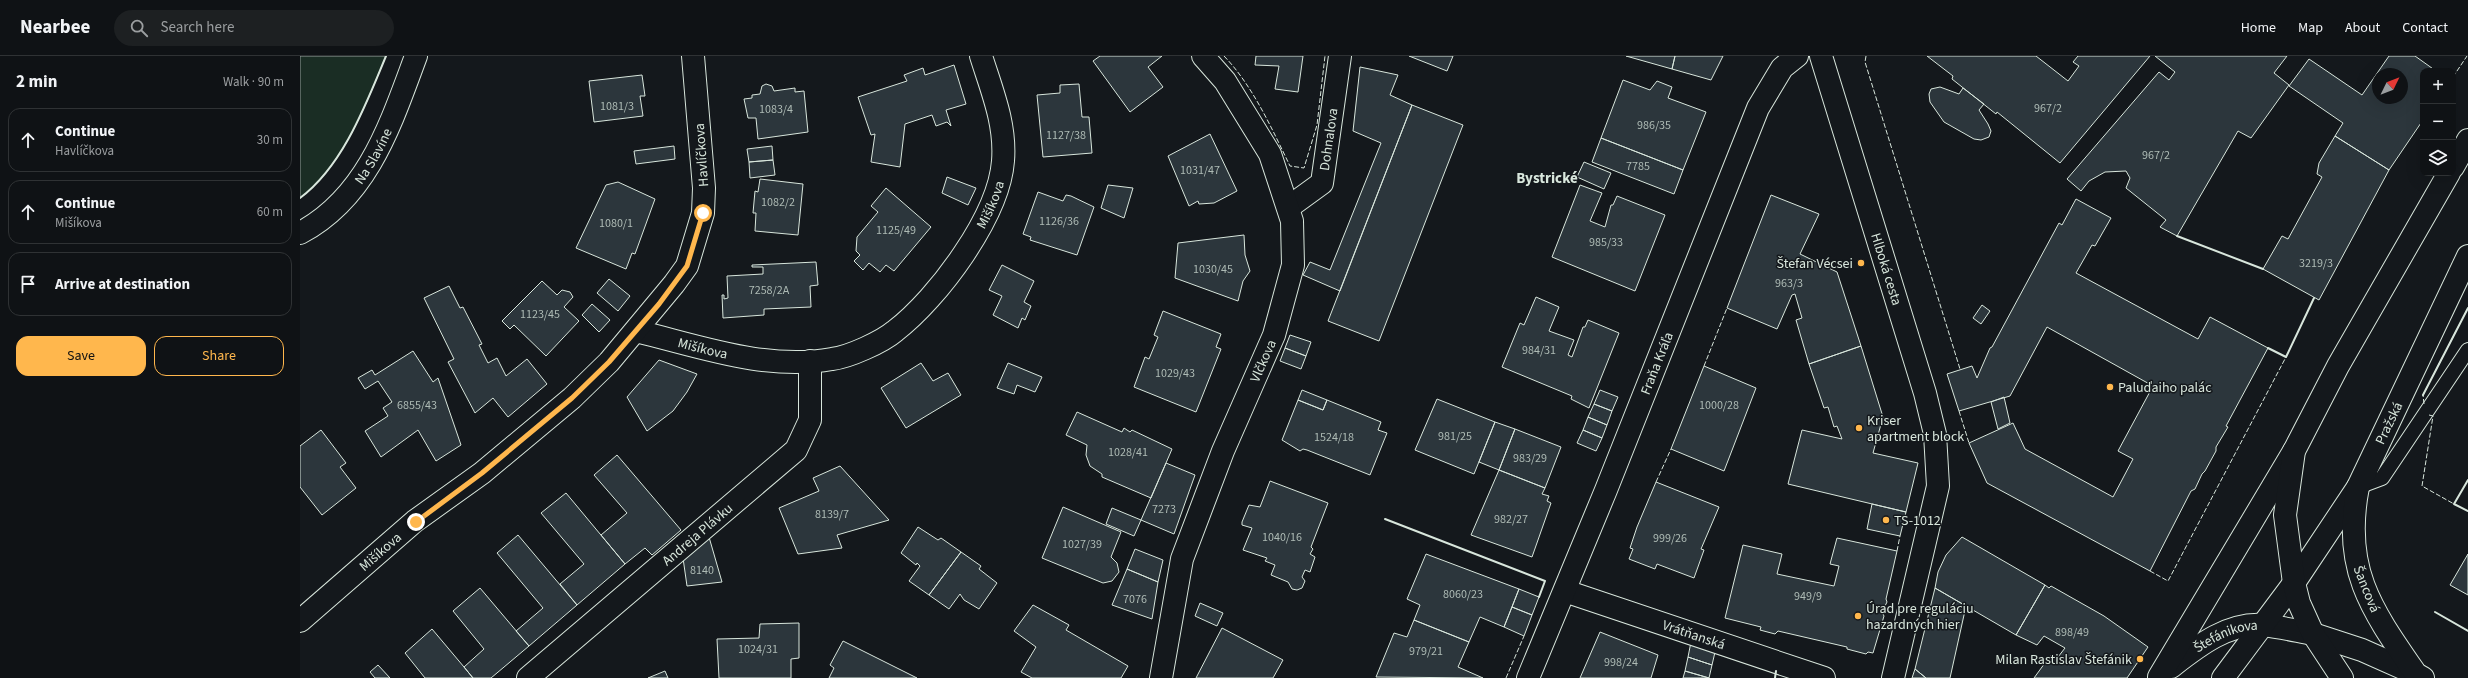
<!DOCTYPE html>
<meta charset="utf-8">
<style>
:root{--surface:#0f1215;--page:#1d2022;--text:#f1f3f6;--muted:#9b9ea0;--line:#2f3234;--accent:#ffb74d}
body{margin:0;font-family:"Source Sans 3",sans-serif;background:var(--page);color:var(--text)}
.controls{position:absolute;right:12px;top:12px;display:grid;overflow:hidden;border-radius:8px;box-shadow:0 4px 16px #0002}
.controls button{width:36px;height:36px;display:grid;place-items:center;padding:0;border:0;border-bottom:1px solid var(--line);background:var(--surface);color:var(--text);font:20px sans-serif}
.compass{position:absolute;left:2072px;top:12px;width:36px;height:36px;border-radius:50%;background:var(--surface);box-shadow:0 4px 16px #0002;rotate:47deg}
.stop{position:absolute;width:12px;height:12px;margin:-9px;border:3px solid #ffb74d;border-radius:50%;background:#fff}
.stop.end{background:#ffb74d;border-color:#fff;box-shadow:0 1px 4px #0008}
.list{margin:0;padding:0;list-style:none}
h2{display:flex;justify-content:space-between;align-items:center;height:52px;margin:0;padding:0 16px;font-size:17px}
h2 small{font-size:13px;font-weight:400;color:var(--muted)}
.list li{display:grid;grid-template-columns:26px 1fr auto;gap:12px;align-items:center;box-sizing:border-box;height:64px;margin:0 8px 8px;padding:0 8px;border:1px solid var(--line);border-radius:12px}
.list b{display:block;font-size:15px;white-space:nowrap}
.list p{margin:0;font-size:13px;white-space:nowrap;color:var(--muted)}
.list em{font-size:13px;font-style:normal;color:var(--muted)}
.actions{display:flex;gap:8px;padding:12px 16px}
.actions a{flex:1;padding:9px 0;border:1px solid var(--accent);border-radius:12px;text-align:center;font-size:14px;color:var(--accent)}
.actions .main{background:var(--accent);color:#111}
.icon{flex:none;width:22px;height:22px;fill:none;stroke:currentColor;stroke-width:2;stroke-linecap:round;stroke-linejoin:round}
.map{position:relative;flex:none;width:2168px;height:622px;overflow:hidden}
header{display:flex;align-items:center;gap:24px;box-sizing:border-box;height:56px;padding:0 20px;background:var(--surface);border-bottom:1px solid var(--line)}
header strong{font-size:19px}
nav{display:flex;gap:22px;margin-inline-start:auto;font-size:14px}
.search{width:280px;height:36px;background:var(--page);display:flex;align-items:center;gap:10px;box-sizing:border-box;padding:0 14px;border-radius:22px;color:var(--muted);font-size:15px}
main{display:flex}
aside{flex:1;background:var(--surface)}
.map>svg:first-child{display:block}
.green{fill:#1a2d24;stroke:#939e99}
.building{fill:#2c363c;stroke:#d8e6dc;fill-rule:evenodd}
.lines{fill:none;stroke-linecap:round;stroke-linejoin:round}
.lane-casing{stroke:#d8e6dc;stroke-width:16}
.street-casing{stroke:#d8e6dc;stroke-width:24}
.secondary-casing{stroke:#d8e6dc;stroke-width:24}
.primary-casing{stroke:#d8e6dc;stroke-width:24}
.lane{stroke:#14181c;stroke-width:14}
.street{stroke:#14181c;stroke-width:22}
.secondary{stroke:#14181c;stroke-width:22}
.primary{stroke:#14181c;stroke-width:22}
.fence{stroke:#d8e6dc;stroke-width:1;stroke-dasharray:5 2;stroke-linecap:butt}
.wall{stroke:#d8e6dc;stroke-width:2}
.route{stroke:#ffb74d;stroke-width:5}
.poi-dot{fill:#ffb74d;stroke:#14181c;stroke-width:1.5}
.labels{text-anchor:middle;stroke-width:3;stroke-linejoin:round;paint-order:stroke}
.number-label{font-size:12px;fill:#adbab4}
.street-label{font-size:14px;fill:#d8e6dc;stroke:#14181c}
.poi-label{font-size:14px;fill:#d8e6dc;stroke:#14181c;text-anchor:start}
.neighbourhood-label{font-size:15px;font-weight:bold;fill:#d8e6dc;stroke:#14181c}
</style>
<header>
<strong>Nearbee</strong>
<div class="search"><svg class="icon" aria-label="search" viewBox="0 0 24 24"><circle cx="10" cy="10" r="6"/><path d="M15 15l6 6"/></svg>Search here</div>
<nav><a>Home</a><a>Map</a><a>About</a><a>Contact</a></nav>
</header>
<main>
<aside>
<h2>2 min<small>Walk · 90 m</small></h2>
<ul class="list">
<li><svg class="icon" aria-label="ahead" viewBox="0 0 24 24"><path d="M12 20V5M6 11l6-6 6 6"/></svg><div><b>Continue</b><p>Havlíčkova</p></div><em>30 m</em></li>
<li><svg class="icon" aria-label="ahead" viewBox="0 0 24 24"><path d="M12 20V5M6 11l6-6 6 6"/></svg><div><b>Continue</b><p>Mišíkova</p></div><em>60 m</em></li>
<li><svg class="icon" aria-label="arrive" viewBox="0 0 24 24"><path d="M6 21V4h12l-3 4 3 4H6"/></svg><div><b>Arrive at destination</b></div></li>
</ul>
<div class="actions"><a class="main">Save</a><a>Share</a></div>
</aside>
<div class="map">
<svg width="2168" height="622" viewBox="0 0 2168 622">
<rect width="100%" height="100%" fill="#14181c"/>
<path class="green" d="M 0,0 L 86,0 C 66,48 43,110 0,142 Z"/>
<path class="building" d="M 800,0 L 862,0 L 848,11 L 863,31 L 830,56 L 793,5 Z
M 956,0 L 1003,0 L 998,36 L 975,33 L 979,10 L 955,9 Z
M 1109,0 L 1153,0 L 1147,15 Z
M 1326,0 L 1375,0 L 1372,13 Z
M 1375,0 L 1423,0 L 1411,24 L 1372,13 Z
M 1627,0 L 1736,0 L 1768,25 L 1779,10 L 1773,6 L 1778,0 L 1850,0 L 1760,107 L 1697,56 L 1696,58 L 1652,23 L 1653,20 Z
M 1855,0 L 1987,0 L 1974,17 L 1989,29 L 1951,82 L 1938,75 L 1877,180 L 1860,171 L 1866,164 L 1826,132 L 1830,122 L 1826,115 L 1805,116 L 1789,125 L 1781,135 L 1767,123 L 1859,16 L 1869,24 L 1875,16 Z
M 2089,0 L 2115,0 L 2136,15 L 2123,15 L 2123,64 L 2089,114 L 2035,80 L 2043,67 L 1989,30 L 2009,3 L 2062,39 ZM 2078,18 L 2102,18 L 2102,42 L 2078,42 Z
M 654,9 L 666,48 L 646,54 L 651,70 L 647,66 L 636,70 L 632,59 L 605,68 L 600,111 L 571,106 L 575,78 L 571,79 L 558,41 L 607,25 L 604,19 L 623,12 L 625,19 Z
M 1060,11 L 1098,19 L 1090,39 L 1112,49 L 1040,235 L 1003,219 L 1010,206 L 1030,214 L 1081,87 L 1053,75 Z
M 342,19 L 345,40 L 340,40 L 343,60 L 294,66 L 289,25 Z
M 1323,24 L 1350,34 L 1357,25 L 1372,31 L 1368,42 L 1406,56 L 1383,114 L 1301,82 Z
M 466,28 L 472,30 L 474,35 L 495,32 L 495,36 L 504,35 L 508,76 L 458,83 L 456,62 L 448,62 L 444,43 L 452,42 L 452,39 L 460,38 L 462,30 Z
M 779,28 L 782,61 L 789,61 L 792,97 L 743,101 L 737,39 L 760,37 L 760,29 Z
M 1640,31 L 1659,38 L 1663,32 L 1684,48 L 1679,54 L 1688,68 L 1691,75 L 1689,81 L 1681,84 L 1674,83 L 1644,66 L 1630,46 L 1629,38 L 1631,33 Z
M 1112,49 L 1163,69 L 1079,285 L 1028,265 Z
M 910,78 L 937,135 L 914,147 L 899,148 L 898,145 L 889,150 L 868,100 Z
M 2035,80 L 2089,114 L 2019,244 L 1963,213 L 1982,180 L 1988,183 L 2022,121 L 2017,118 L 2019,107 Z
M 1301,82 L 1383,114 L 1374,138 L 1292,106 Z
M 374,90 L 375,103 L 336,108 L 334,95 Z
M 472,90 L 473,104 L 449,106 L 447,93 Z
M 473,104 L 475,119 L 450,122 L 449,106 Z
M 1284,106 L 1311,117 L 1304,133 L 1277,121 Z
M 647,121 L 676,132 L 668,149 L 642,137 Z
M 460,123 L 503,128 L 498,179 L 455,175 L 456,157 L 453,157 L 455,135 L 458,136 Z
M 318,126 L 355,143 L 335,198 L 332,197 L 326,213 L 276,192 L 306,129 Z
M 808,129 L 833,132 L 824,162 L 801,152 Z
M 1280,129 L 1302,137 L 1290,165 L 1305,171 L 1311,149 L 1313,149 L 1317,140 L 1365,159 L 1335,235 L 1252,201 Z
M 586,132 L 631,171 L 594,215 L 586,209 L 580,216 L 569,207 L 563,214 L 554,205 L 560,199 L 556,195 L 557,181 L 578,156 L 571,150 Z
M 738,136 L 763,145 L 766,139 L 771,140 L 794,151 L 777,199 L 730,184 L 731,181 L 723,178 Z
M 1471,139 L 1519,158 L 1500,198 L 1537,216 L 1561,290 L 1509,308 L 1496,264 L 1502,262 L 1495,238 L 1492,239 L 1477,273 L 1427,252 Z
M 1776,143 L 1811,162 L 1795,190 L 1792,189 L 1776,217 L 1898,283 L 1910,261 L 1968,292 L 1926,370 L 1928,371 L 1916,391 L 1916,395 L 1905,415 L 1902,418 L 1895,433 L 1891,435 L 1850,515 L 1687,427 L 1669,387 L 1713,367 L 1725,393 L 1813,441 L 1833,403 L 1818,395 L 1853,330 L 1747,271 L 1710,340 L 1659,355 L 1647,318 L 1672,310 L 1677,322 L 1690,292 L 1692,291 L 1759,167 L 1762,169 Z
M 944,179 L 945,199 L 950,215 L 943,225 L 938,245 L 875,222 L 878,187 Z
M 516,206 L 518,229 L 510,230 L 511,251 L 464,253 L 464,259 L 423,262 L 422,239 L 424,239 L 424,243 L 428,242 L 427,220 L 463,218 L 463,211 L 452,211 L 452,209 Z
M 702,209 L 734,225 L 724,246 L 731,250 L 725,264 L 722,262 L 718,272 L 693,259 L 702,240 L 689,234 Z
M 309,223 L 330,240 L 318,255 L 297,237 Z
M 242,225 L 257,239 L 262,234 L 270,236 L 273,241 L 264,251 L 279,265 L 246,300 L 214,269 L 210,273 L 202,265 Z
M 149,230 L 160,252 L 163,251 L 182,288 L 179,289 L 188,307 L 197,302 L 206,320 L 227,303 L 247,328 L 208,361 L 193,342 L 175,357 L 148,306 L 154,303 L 124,242 Z
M 1236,241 L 1259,251 L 1249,275 L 1274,284 L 1268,299 L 1272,301 L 1283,271 L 1285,271 L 1288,264 L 1319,277 L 1289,352 L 1271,343 L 1272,340 L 1202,311 L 1220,267 L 1224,269 Z
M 292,248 L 310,264 L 299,276 L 282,259 Z
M 1682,249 L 1690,255 L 1681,268 L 1673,262 Z
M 863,255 L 921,278 L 916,291 L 921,293 L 896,356 L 834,331 L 845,301 L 849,303 L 858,281 L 854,279 Z
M 990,279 L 1011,286 L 1006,300 L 985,292 Z
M 1561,290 L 1583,361 L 1573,397 L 1618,407 L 1606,456 L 1488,428 L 1502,374 L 1542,383 L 1537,370 L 1534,371 L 1528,351 L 1524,352 L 1509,308 Z
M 985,292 L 1006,300 L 1001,313 L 980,305 Z
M 113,295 L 133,326 L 138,322 L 161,389 L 136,405 L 118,374 L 81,401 L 65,375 L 88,360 L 83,352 L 92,346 L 78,325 L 65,333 L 58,322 L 72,314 L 75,319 Z
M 359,304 L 397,318 L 387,336 L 373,355 L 347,375 L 327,341 Z
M 621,307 L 633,325 L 648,317 L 661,339 L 606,372 L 581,332 Z
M 708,307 L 742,321 L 735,336 L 717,329 L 714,338 L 697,332 Z
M 1404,310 L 1456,332 L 1424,415 L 1371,393 Z
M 1002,334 L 1027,344 L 1023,354 L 998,344 Z
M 1300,334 L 1318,341 L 1312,355 L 1294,348 Z
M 1704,341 L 1710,367 L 1698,373 L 1691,346 Z
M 1137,343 L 1195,366 L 1174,418 L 1115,394 Z
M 998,344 L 1023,354 L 1027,344 L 1081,366 L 1078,374 L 1087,377 L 1070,419 L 1007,394 L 1003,393 L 1000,395 L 982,384 Z
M 1294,348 L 1312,355 L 1307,369 L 1288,361 Z
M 777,356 L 822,376 L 824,372 L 830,376 L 832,374 L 872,393 L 851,442 L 802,421 L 802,418 L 790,410 L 786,399 L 787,389 L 766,379 Z
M 1288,361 L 1307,369 L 1302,382 L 1283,374 Z
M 1195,366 L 1215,373 L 1199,414 L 1179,406 Z
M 1215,373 L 1261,391 L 1245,432 L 1199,414 Z
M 21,374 L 46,407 L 40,411 L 56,432 L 22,459 L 0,431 L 0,390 Z
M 1283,374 L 1302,382 L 1296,395 L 1277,387 Z
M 317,399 L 381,474 L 352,499 L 345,492 L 325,508 L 301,479 L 327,457 L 294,419 Z
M 866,407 L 895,419 L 874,478 L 841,464 Z
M 540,410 L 589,464 L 537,479 L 542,492 L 498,498 L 479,452 L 519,435 L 513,422 Z
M 1199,414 L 1245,432 L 1242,438 L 1249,440 L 1247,445 L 1251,447 L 1232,501 L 1171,479 Z
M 970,425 L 1028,447 L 1011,491 L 1013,493 L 1010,498 L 1015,501 L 1010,516 L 1005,514 L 1002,521 L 1005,525 L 1002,532 L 997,534 L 992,533 L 988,526 L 971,519 L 975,509 L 965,505 L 967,502 L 943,494 L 952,472 L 942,469 L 942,466 L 949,449 L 960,451 Z
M 1356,426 L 1419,451 L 1401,493 L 1404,494 L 1394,522 L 1357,508 L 1355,513 L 1329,503 L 1333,493 L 1330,492 L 1337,471 Z
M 266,437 L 325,508 L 277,549 L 260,528 L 284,508 L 241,457 Z
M 1572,448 L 1606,456 L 1600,480 L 1567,473 Z
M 763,451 L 821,476 L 811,501 L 817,507 L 819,516 L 812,525 L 803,527 L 742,502 Z
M 812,452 L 841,464 L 834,480 L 806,468 Z
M 618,471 L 638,484 L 641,482 L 661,496 L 629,539 L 609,525 L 620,510 L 617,507 L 616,509 L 601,497 Z
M 218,479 L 277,549 L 229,590 L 216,575 L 243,552 L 197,497 Z
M 409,481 L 422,526 L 387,530 L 383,502 Z
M 1662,481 L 1745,529 L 1716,579 L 1635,532 L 1638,516 L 1646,499 Z
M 1537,482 L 1597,495 L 1586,543 L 1587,546 L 1582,556 L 1584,560 L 1573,597 L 1568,596 L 1566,598 L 1547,593 L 1547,591 L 1478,575 L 1475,578 L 1460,574 L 1461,571 L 1425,562 L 1443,489 L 1482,498 L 1477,518 L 1534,530 L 1539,510 L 1530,508 Z
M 835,493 L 863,504 L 858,526 L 827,513 Z
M 661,496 L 681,510 L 679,513 L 697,527 L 679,553 L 664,544 L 660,538 L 649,553 L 629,539 Z
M 1126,498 L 1219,533 L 1204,571 L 1180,561 L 1169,586 L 1114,564 L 1120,549 L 1107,543 Z
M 2168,498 L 2168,539 L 2150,529 Z
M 827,513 L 858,526 L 852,563 L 812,549 Z
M 1745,529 L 1749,532 L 1751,530 L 1804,560 L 1848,591 L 1827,622 L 1734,622 L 1750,600 L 1758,601 L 1765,592 L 1744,580 L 1737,589 L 1716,579 Z
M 180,532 L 229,590 L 191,622 L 173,622 L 164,611 L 184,593 L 153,555 Z
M 1635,532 L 1666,550 L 1650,622 L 1626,622 L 1615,613 Z
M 1219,533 L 1239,541 L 1232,559 L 1212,551 Z
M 900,547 L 923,557 L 917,570 L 895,560 Z
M 733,549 L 769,569 L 766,574 L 828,610 L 821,622 L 732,622 L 721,616 L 736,591 L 714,575 Z
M 1212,551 L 1232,559 L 1224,580 L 1204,571 Z
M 1114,564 L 1169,586 L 1158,611 L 1183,622 L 1076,621 L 1094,577 L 1107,581 Z
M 499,567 L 499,602 L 491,603 L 491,622 L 419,622 L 417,583 L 459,582 L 460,568 Z
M 922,572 L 983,604 L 973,622 L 896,622 Z
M 132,573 L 164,611 L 173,622 L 125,622 L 105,597 Z
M 1300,576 L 1358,599 L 1351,622 L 1280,622 Z
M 543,585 L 617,622 L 529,622 L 534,612 L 530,609 Z
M 1391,586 L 1415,596 L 1412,609 L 1388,601 Z
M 1388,601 L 1412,609 L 1409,622 L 1385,615 Z
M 78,609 L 90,622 L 75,622 L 70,616 Z
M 1615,613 L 1626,622 L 1612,622 Z
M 365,615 L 368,622 L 348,622 Z
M 1385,615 L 1409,622 L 1383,622 Z"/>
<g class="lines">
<g class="lane-casing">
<path id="lane" d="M 2058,431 L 2082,422 L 2168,294"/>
</g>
<g class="street-casing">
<g id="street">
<path id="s1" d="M 1521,0 L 1625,337 L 1635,378 L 1638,430 L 1593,622"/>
<path id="s2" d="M 989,151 L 1022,127 L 1040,0"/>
<path id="s3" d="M 0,177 C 68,141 91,67 116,0"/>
<path id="s4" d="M 336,275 C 399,290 466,315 532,303 C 549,301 582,286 595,275 C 638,242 699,160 703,105 C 706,68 692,35 681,0"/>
<path id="s5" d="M 1265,535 L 1524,622"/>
<path id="s6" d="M 0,565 L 115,465 L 182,417 L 272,342 L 309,306 L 374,228 L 387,210 L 403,157 L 404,132 L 393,0"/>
<path id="s7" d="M 228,622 L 496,394 L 510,364 L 510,305"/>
<path id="s8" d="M 861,622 L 882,503 L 923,395 L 974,279 L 993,209 L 992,165 L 970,98 L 925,25 L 903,0"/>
<path id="s9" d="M 1228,622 L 1306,434 L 1458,52 L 1482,12 L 1497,0"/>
</g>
</g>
<g class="secondary-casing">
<g id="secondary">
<path id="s10" d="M 1871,611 C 1898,590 1928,566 1964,569 C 1980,571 1997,575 2013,578"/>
<path d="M 1859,621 L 1994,395"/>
<path d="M 1923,622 L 1994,527 L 2058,431"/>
</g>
</g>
<g class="primary-casing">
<g id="primary">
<path d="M 2153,111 L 2168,84"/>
<path d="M 2013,578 L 2062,594 L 2116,618"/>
<path d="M 2042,622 L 2013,578 L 1999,547 L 1994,527 L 1985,459 L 1994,395 L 2038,310 L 2149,117"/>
<path id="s11" d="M 2123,622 L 2116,618 C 2071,553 2042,513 2058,431 L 2168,200"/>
</g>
</g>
<use href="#lane" class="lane"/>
<use href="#street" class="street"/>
<use href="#secondary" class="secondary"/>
<use href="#primary" class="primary"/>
<path class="fence" d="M 924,0 C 953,30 972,73 990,110 L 1004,112 L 1017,69 L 1025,0
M 1566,0 L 1565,6 L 1660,313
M 2153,21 L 2167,0
M 1404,310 L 1427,252
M 2124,348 L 2123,339 L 2168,252
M 1659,355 L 1669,387
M 2129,359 L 2133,360 L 2122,430 L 2154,448
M 1356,426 L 1371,393
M 1597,495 L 1600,480
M 1850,515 L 1868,525 L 1986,301
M 1206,622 L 1224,580"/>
<path class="wall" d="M 0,142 C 43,110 66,48 86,0
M 1877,180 L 1963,213
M 1968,292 L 1986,301 L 2014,242
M 2123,339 L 2168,252
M 2168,424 L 2154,448 L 2168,455
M 1085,463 L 1245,525 L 1239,541
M 2135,556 L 2168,575
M 1475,622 L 1476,615"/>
</g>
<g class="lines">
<path class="route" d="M 116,466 L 182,417 L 272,342 L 309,306 L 359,248 L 387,210 L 403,157"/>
</g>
<g class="poi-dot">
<circle cx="1561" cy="207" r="4"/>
<circle cx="1810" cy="331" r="4"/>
<circle cx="1559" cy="372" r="4"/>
<circle cx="1586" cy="464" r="4"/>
<circle cx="1558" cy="560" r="4"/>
<circle cx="1840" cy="603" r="4"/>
</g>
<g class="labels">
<g class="number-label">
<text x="317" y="54">1081/3</text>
<text x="1748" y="56">967/2</text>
<text x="476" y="57">1083/4</text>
<text x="1354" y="73">986/35</text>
<text x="766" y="83">1127/38</text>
<text x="1856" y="103">967/2</text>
<text x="1338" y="114">7785</text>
<text x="900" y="118">1031/47</text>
<text x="478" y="150">1082/2</text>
<text x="759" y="169">1126/36</text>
<text x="316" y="171">1080/1</text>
<text x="596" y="178">1125/49</text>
<text x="1306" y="190">985/33</text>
<text x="2016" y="211">3219/3</text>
<text x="913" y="217">1030/45</text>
<text x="1489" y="231">963/3</text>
<text x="469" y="238">7258/2A</text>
<text x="240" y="262">1123/45</text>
<text x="1239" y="298">984/31</text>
<text x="875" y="321">1029/43</text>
<text x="117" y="353">6855/43</text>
<text x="1419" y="353">1000/28</text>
<text x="1155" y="384">981/25</text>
<text x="1034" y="385">1524/18</text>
<text x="828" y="400">1028/41</text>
<text x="1230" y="406">983/29</text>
<text x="864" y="457">7273</text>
<text x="532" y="462">8139/7</text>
<text x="1211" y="467">982/27</text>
<text x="982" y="485">1040/16</text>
<text x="1370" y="486">999/26</text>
<text x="782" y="492">1027/39</text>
<text x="402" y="518">8140</text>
<text x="1163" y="542">8060/23</text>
<text x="1508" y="544">949/9</text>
<text x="835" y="547">7076</text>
<text x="1772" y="580">898/49</text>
<text x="458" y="597">1024/31</text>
<text x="1126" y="599">979/21</text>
<text x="1321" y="610">998/24</text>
</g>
<g class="street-label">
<text dy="5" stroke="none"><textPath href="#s2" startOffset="85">Dohnalova</textPath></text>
<text dy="5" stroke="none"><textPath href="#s3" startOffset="108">Na Slavíne</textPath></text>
<text transform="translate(401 99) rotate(-94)" y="5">Havlíčkova</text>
<text dy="5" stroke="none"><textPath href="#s4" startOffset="429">Mišíkova</textPath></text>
<text dy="5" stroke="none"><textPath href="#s1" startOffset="223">Hlboká cesta</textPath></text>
<text dy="5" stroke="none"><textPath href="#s4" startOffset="69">Mišíkova</textPath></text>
<text dy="5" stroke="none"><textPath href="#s8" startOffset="335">Vlčkova</textPath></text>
<text dy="5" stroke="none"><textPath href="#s9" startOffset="340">Fraňa Kráľa</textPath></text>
<text dy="5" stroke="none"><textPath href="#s11" startOffset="282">Pražská</textPath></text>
<text dy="5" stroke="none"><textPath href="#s7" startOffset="222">Andreja Plávku</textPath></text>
<text dy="5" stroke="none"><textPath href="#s6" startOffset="106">Mišíkova</textPath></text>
<text transform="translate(2067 533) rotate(68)" y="5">Šancová</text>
<text dy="5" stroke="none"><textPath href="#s5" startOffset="136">Vrátňanská</textPath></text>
<text dy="5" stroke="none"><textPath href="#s10" startOffset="64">Štefánikova</textPath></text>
</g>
<g class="poi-label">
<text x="1553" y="212" text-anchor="end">Štefan Vécsei</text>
<text x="1818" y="336">Paluďaiho palác</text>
<text x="1567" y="369">Kriser<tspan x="1567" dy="16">apartment block</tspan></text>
<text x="1594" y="469">TS-1012</text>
<text x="1566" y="557">Úrad pre reguláciu<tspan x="1566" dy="16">hazardných hier</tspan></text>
<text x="1832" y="608" text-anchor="end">Milan Rastislav Štefánik</text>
</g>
<g class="neighbourhood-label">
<text x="1247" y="127">Bystrické</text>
</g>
</g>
</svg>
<div class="controls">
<button>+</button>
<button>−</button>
<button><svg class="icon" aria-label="layers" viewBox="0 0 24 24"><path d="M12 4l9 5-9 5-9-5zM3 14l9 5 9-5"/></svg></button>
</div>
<svg class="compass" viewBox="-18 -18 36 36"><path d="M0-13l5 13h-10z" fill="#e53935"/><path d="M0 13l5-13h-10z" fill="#9b9ea0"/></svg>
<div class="stop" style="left:403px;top:157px"></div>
<div class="stop end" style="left:116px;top:466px"></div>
</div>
</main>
